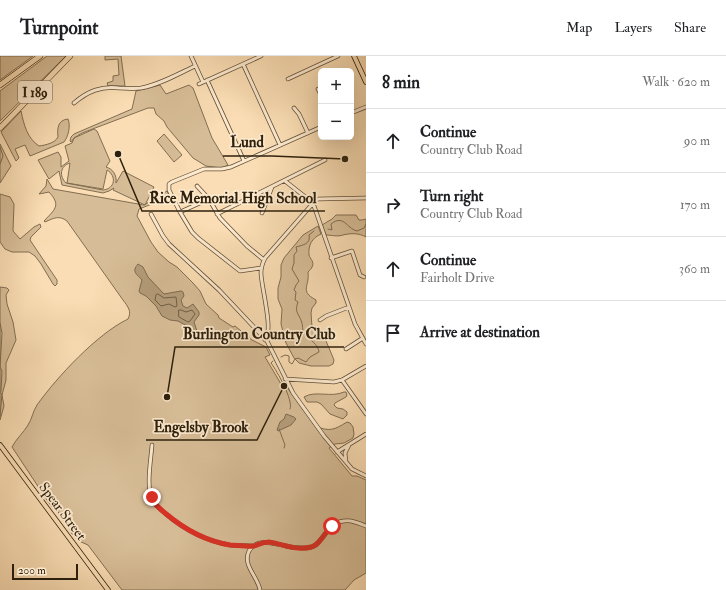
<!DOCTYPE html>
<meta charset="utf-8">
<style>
:root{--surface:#fff;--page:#f2f2f2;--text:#202124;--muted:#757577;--line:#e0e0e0}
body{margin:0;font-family:"IM FELL Double Pica",serif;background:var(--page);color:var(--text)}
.controls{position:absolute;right:12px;top:12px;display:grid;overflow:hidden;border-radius:6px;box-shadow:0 4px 16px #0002}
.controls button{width:36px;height:36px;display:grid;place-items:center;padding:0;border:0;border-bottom:1px solid var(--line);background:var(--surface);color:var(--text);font:20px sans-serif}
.scale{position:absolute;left:12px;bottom:10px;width:66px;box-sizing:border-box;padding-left:4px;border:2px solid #2e200c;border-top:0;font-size:11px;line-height:14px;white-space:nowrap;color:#2e200c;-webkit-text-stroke:3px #fce9ce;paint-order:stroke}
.stop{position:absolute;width:12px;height:12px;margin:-9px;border:3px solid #d93025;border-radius:50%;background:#fff}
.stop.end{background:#d93025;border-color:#fff;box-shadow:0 1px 4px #0008}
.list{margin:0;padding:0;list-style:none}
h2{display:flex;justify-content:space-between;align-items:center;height:52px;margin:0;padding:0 16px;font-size:17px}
h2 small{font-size:13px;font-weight:400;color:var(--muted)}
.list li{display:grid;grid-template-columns:26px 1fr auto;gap:12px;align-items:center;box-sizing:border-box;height:64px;padding:0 16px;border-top:1px solid var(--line)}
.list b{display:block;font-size:15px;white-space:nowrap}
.list p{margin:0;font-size:13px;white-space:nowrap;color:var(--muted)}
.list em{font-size:13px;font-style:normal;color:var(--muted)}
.icon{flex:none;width:22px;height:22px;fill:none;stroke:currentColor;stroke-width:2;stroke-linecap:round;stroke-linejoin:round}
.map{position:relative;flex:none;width:366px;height:534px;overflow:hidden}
header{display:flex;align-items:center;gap:24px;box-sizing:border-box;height:56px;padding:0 20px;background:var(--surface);border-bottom:1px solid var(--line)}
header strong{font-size:19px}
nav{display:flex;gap:22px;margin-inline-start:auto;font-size:14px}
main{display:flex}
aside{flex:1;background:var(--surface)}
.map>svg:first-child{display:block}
.green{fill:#d7bd97;stroke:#826e52;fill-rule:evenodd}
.water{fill:#b59d7b;stroke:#7f6b4f}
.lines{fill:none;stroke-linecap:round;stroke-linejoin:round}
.shore{stroke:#725e44;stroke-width:1}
.stream{stroke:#7f6b4f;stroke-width:1}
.minor-casing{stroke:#614f36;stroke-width:4.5}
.major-casing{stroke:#2e200c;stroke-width:5.5}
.highway-casing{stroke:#2e200c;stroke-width:6}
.minor{stroke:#fce9ce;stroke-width:3}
.major{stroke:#faddb4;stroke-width:4}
.highway{stroke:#faddb4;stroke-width:5}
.route{stroke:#d93025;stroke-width:5}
.labels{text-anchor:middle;stroke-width:3.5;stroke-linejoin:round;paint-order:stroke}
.shield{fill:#fce9ce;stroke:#6c5c46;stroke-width:1}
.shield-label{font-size:13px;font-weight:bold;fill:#2e200c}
.street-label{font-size:14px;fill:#2e200c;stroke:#fce9ce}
.leader{fill:none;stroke:#2e200c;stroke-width:1.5}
.callout-dot{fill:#2e200c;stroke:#fce9ce;stroke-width:1.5}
.callout-label{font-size:15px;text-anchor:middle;font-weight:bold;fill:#2e200c;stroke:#fce9ce;stroke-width:3.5;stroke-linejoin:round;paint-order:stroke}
</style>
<header>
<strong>Turnpoint</strong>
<nav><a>Map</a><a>Layers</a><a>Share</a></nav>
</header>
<main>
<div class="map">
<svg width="366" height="534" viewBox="0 0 366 534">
<rect width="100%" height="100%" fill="#faddb4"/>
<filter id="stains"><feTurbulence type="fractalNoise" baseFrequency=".005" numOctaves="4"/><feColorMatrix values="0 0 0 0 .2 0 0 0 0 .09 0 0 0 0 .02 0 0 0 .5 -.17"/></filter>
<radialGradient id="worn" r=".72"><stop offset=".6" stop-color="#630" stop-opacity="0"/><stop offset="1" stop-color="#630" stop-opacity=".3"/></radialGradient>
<path class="green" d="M 0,0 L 33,0 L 0,24 Z
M 47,0 L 66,0 L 0,65 L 0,35 Z
M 105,0 L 121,0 L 125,30 L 108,30 L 107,27 L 113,25 L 113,20 L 119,19 L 118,3 L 105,4 Z
M 160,29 L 166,38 L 189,29 L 193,32 L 212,82 L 228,109 L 222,112 L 206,110 L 193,102 L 167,71 L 164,65 L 156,58 L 154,52 L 148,52 L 82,77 L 74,82 L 71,86 L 70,85 L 71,81 L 74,78 L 132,53 L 136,35 Z
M 21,55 C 24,69 27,82 39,90 C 46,89 55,87 58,81 C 57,72 58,64 68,63 C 71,70 68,81 64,86 L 30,100 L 25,89 L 15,93 L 19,102 L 16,105 L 1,76 Z
M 94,73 L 97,75 L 110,105 L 106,111 C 113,113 117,119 116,127 L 123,115 L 154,131 L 145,149 L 113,134 L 114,132 L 109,135 L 103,137 L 62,129 L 59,115 L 49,123 L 38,104 L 58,96 L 61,101 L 61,111 L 69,105 L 65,90 L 72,87 L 74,82 ZM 70,107 L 67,127 L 103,133 L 107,114 C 117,120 115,133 103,134 L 66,127 C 59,120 60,110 70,107 Z
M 164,78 L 182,99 L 174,106 L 157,85 Z
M 0,88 L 11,110 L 0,127 Z
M 47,123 L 53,133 L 144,149 L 167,135 L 170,141 L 139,153 L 137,160 L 151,186 L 158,196 L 169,206 L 177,211 L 193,227 L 200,235 L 206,248 L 218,259 L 219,262 L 233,271 L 235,270 L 252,284 L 266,291 L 270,299 L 265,301 L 281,328 L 282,326 L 284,327 L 315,370 C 330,376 334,374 347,366 L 350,367 L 353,371 L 354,378 L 353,382 L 344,387 L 335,388 L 329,392 L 352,420 L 357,420 L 366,424 L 366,517 L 354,524 L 345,534 L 122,534 L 88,489 L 79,485 L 74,478 L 72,478 L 68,470 L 56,453 L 53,452 L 49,447 L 12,391 C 16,383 24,376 28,369 C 32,363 33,355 37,349 C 57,321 97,278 128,263 C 132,255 128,251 123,244 L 67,165 C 59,159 54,162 45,166 L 44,165 C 54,154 62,150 49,136 L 39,138 L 46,130 Z
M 0,138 L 10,141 L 14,148 L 13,175 L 20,183 L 34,171 L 40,168 L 41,171 L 31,181 L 30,184 L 57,224 L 57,228 L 55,230 L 53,228 L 41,208 L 35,200 L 29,196 L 12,196 L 5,193 L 0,186 Z
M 336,159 L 356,159 L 359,164 L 362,164 L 366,163 L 366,181 C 359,177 351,177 343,179 C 338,181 331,179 326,179 L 322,169 L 332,163 Z
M 318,170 L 321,178 C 312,182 308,189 309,199 C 310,203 315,206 312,211 C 312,212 309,215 308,216 C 310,230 299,235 316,244 L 316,247 L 312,252 L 311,257 L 312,271 L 326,285 L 334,304 L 333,308 L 329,310 L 311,310 L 299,307 L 294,302 L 286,287 L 281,268 L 282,253 L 278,243 L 278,232 L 281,221 L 281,209 L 284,202 L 303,179 Z
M 0,231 L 7,232 L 9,234 L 6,239 L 7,248 L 13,266 L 16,284 L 6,307 L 6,324 L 2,339 L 4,350 L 0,364 Z
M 344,336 L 346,336 L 347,339 L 346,341 L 335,347 L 334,349 L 337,352 L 343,353 L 347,356 L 347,359 L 343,363 L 330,358 L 321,348 L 317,346 L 307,346 L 304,341 C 315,334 331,342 344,336 Z"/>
<path class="water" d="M 138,208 L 143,211 L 148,221 L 164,238 L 181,235 L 183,236 L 184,240 L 181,244 L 183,250 L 187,252 L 193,248 L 199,256 L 199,259 L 194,266 L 197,275 L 194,276 L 189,271 L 178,265 L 170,264 L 162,260 L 156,250 L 146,240 L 140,237 L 139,235 L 142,224 C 137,218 131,216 138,208 Z
M 286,358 L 294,361 L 296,363 L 291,369 L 278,375 L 277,374 L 280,366 L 284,363 Z"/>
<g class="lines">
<path class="shore" d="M 158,238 L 164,242 L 176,241 L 177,250 L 175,251 L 169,248 L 161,250 L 155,244 L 156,239 Z
M 179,254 L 181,254 L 186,256 L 192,254 L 195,258 L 190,265 L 188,266 L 179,261 Z"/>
<path class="stream" d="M 0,91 L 3,100 L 0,108
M 328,173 L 332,174 L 331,168 C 344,158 346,172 357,175 L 364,172 L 366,168
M 0,267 L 2,277 L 0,311 L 2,315 L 1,335 L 0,337
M 281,301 L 285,299 L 289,300 L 289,306 L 292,308 L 295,303 L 298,302 L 306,306 L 310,301 L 319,296 C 318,288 310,284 305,279 C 302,275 303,271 302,267 C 299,257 294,257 298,246 L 295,244 L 296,236 L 294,234 L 296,229 L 299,225 L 292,213 L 294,207 L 294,199 L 297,195 L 296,191 C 303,189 311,188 309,179 L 314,175
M 273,305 L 271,307 C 277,315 294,345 290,353
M 0,360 L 2,338 L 1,337
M 279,373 L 285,389 L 284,392"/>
<g class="minor-casing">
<path id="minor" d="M 191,0 L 203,26
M 243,8 L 280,89
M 288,23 L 338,0
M 207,24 L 244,105
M 199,28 L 261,0
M 318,33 L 321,39
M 74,47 C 88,35 101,30 119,32 C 126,32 134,33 141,32 C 159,29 178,18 195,10
M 294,52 L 299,58 L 308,77
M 351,57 L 366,51
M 285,125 L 313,147 L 355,268 L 366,288
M 197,130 L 209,143 L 220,162 L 247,190 L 264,204
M 180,156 L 209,143
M 262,157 L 272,131
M 151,158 L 163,180 L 169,188 L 219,234 L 267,285 L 293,337 L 324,380 L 352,413 L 366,420
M 217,158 L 325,104
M 331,202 L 352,195 L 360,219 L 364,221
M 261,212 L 240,215 L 198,182 L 192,176 L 180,156 L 169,134 L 169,128 L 172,126 L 204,113 L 222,113 L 231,111 L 321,71
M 320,264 L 326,260 L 349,251
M 265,284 C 274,275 261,230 261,217 C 261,211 263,206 265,202 L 315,145 L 318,143 L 366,142
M 346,293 L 363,282
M 285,323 L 334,326 L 342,324 L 366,310
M 342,324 L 366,358
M 152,389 C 151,404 146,429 152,444 C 155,450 162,454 167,459 C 185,474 206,485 230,489 C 238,490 246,489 254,490
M 337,396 L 366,378
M 346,406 L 345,397 L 349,389
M 260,534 C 258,521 242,509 249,495 C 257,481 274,488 286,490 C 293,492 300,492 307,492 C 325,491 324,462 351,465 C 356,466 361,468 366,470"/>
</g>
<g class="major-casing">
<path id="major" d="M 354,0 L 366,26
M 0,389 L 108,534"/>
</g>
<g class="highway-casing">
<path id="highway" d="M 0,29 L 40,0
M 0,72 L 70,0"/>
</g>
<use href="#minor" class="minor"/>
<use href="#major" class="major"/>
<use href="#highway" class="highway"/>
</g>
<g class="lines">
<path class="route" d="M 152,441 C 154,448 159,452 165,457 C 184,473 205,485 230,489 C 235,489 249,491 254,490 C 260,488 263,486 269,486 C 283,488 296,495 311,491 C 319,490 325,476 332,470"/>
</g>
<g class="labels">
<rect class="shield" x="18" y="25" width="34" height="22" rx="3"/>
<g class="shield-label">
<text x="35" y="41">I 189</text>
</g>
<g class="street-label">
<text transform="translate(63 455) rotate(53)" y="5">Spear Street</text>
</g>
</g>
<path class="leader" d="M345 103L272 100H223M118 98L142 155H325M167 341L175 291H344M284 330L257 384H146"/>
<g class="callout-dot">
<circle cx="345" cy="103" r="4"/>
<circle cx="118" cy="98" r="4"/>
<circle cx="167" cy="341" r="4"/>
<circle cx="284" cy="330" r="4"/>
</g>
<g class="callout-label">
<text x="247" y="91">Lund</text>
<text x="233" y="147">Rice Memorial High School</text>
<text x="259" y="283">Burlington Country Club</text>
<text x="201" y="376">Engelsby Brook</text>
</g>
<rect width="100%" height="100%" filter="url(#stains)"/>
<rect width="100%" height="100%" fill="url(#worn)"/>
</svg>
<div class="controls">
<button>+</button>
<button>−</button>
</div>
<div class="scale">200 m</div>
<div class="stop" style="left:332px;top:470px"></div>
<div class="stop end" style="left:152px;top:441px"></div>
</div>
<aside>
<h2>8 min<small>Walk · 620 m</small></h2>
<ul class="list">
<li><svg class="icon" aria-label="ahead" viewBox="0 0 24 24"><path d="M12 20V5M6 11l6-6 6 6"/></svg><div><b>Continue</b><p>Country Club Road</p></div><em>90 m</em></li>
<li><svg class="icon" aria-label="right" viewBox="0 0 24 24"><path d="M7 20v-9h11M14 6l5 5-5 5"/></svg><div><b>Turn right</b><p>Country Club Road</p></div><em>170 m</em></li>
<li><svg class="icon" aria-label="ahead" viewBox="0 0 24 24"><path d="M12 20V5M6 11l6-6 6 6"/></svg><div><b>Continue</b><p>Fairholt Drive</p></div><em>360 m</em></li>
<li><svg class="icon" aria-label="arrive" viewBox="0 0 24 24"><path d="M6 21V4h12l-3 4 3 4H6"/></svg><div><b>Arrive at destination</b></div></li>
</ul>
</aside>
</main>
